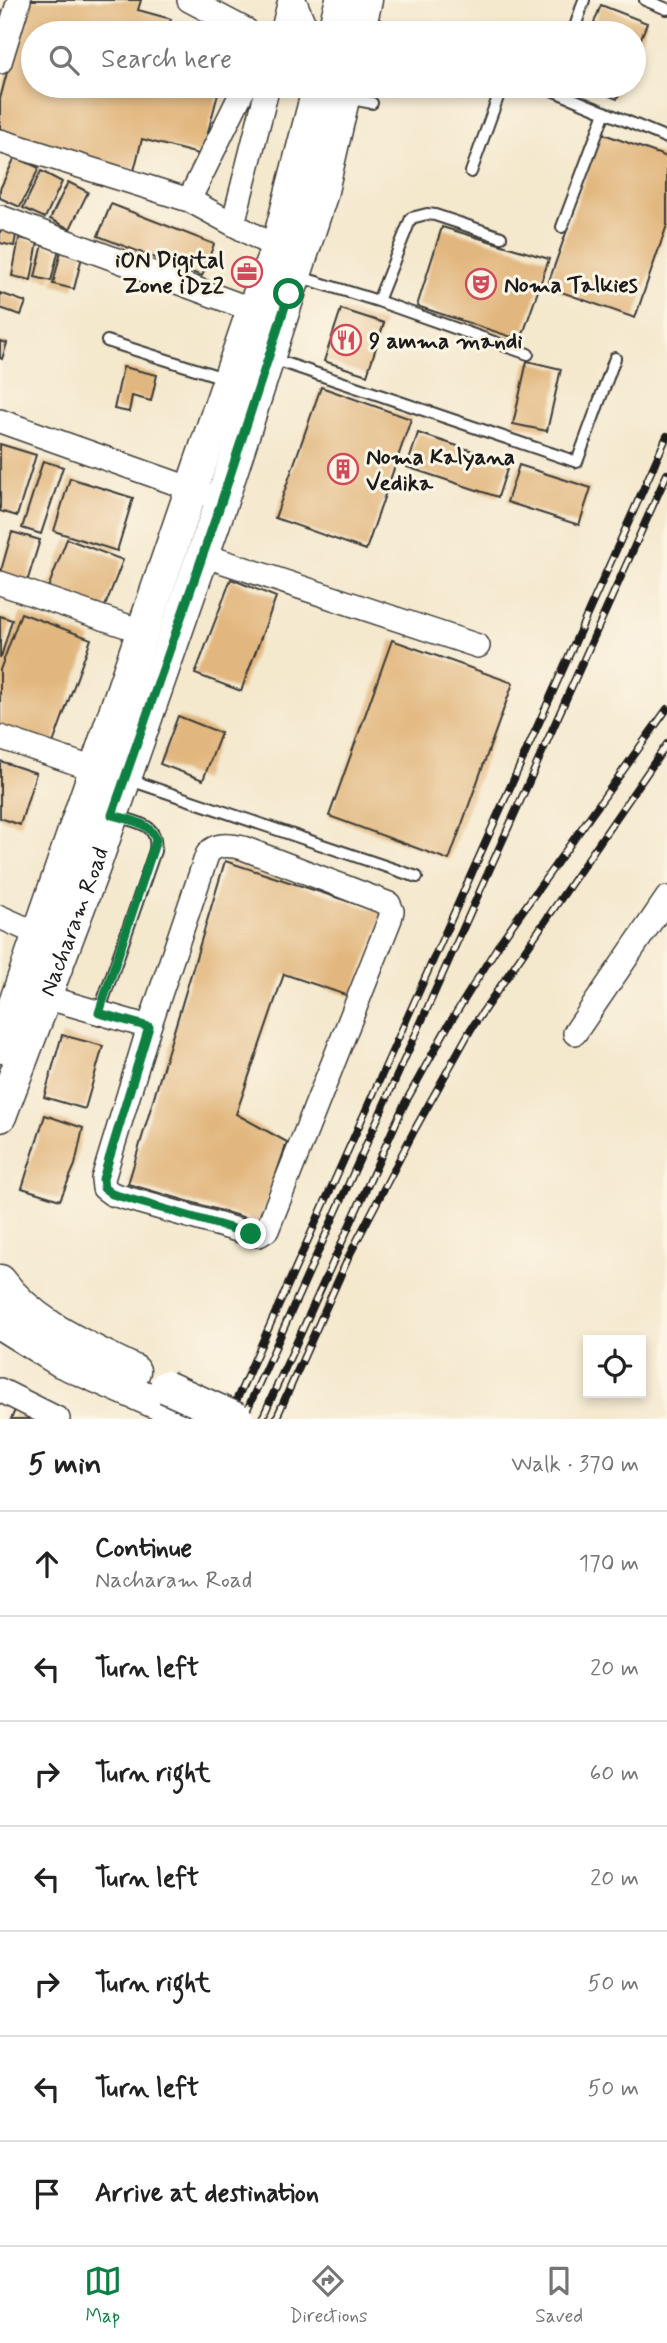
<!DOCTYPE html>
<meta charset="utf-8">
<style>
:root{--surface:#fff;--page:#f2f2f2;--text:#222;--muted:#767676;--line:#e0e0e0;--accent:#0b8043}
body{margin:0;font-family:Mynerve,sans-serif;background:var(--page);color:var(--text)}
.controls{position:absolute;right:21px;bottom:21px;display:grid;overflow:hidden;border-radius:0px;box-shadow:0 4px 10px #0003}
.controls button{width:63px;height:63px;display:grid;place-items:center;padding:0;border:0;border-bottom:2px solid var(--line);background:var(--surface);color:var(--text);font:35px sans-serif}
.stop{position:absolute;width:21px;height:21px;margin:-16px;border:5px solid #0b8043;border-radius:50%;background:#fff}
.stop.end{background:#0b8043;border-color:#fff;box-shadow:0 2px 7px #0008}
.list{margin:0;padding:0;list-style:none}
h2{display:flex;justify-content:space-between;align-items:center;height:91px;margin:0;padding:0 28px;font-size:30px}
h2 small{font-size:23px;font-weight:400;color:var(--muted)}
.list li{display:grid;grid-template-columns:46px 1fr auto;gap:21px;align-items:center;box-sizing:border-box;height:105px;padding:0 28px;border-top:2px solid var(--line)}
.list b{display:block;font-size:26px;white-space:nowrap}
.list p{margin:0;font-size:23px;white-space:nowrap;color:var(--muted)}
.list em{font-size:23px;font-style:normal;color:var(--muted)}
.icon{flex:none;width:38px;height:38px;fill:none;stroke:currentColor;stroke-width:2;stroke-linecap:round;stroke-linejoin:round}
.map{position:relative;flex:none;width:667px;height:1419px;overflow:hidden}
.search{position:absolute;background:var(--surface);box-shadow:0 4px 10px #0003;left:21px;right:21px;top:21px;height:77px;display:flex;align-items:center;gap:18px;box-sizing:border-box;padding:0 24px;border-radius:38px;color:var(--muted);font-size:26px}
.sheet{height:826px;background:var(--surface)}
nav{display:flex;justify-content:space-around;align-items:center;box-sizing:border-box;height:98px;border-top:2px solid var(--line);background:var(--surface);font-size:19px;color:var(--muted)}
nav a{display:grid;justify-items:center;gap:4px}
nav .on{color:var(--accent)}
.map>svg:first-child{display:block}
.building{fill:#e2b77f}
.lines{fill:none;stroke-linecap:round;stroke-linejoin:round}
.lane-casing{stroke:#3c3b37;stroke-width:14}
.street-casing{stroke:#3c3b37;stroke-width:26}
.secondary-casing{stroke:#3c3b37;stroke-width:35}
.lane{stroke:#fff;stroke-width:10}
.street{stroke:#fff;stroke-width:23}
.secondary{stroke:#fff;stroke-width:32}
.rail-casing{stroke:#1c1c1c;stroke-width:8}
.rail{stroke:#fcf5e5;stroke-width:5;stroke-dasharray:16;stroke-linecap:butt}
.secondary-bridge-casing{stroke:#3c3b37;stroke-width:35;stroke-linecap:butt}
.secondary-bridge{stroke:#fff;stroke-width:32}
.route{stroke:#0b8043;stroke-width:9}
.labels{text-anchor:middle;stroke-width:6;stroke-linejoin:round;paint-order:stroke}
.poi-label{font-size:23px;font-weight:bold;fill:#1c1c1c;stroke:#fcf5e5;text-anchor:start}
.street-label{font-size:23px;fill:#1c1c1c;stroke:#fcf5e5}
</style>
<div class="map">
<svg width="667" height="1419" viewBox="0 0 667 1419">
<rect width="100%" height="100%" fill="#fcf5e5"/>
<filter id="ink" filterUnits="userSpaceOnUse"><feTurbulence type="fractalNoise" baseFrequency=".0143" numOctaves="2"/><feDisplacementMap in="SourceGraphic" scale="14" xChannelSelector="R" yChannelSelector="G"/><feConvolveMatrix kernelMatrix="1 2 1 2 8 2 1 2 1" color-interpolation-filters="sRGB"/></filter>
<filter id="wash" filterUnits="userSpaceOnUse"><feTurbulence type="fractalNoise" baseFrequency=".00686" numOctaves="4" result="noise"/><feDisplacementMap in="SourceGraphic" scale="28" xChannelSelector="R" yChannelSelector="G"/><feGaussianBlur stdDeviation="1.57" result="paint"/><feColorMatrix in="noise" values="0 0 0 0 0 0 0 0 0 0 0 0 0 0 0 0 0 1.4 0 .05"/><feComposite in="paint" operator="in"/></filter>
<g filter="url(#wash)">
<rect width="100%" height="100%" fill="#f4e8cd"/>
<g id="blocks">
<path class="building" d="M 26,0 L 141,0 L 138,10 L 171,19 L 168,29 L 181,33 L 33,33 L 33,86 L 220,86 L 202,155 L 142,139 L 134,171 L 0,136 L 0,99 Z
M 601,5 L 647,23 L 634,56 L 634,33 L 590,33 Z
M 584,86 L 622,86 L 617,99 Z
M 601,133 L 667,157 L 667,225 L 635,318 L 547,287 Z
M 15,157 L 39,168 L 20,207 L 0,198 L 0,189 Z
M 41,171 L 62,182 L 45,218 L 23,208 Z
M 68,182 L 88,192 L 70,229 L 50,219 Z
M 111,204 L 214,244 L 202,276 L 98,236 Z
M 0,227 L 17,230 L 14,246 L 0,243 Z
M 442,227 L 549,259 L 521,340 L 417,306 Z
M 19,238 L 38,242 L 31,280 L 12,276 Z
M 43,244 L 59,249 L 51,281 L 35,277 Z
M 62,247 L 83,253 L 74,289 L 53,284 Z
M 0,293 L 26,302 L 21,315 L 0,308 Z
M 341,309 L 384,323 L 367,375 L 324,361 Z
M 0,341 L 7,343 L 2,359 L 0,358 Z
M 527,361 L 561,369 L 547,431 L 513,424 Z
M 123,367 L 157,375 L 151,401 L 132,396 L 129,412 L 114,409 Z
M 321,387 L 411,419 L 366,550 L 275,518 Z
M 418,433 L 509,463 L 498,497 L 407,467 Z
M 0,444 L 36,455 L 17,516 L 0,511 Z
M 43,461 L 63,467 L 41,534 L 22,528 Z
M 519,465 L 591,488 L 579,525 L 507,502 Z
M 70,478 L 133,498 L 117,551 L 54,531 Z
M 12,532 L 40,540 L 27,582 L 0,574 Z
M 67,539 L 123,560 L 102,614 L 46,593 Z
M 231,579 L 276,597 L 241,691 L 195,674 Z
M 21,613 L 91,639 L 52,746 L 0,727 L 0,670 Z
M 0,616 L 12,620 L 1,657 L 0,657 Z
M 392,640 L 513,683 L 449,860 L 329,816 Z
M 178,716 L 221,733 L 203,780 L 160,764 Z
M 0,761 L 36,773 L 20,825 L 0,818 Z
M 225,861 L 384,913 L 352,997 L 284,974 L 236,1114 L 287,1142 L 260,1222 L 128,1184 Z
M 62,1035 L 103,1046 L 85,1109 L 44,1097 Z
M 45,1115 L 83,1128 L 75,1165 L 60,1200 L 22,1188 Z
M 16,1408 L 38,1419 L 11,1419 Z"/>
</g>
</g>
<g filter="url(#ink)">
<use href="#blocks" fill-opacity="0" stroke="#3c3b37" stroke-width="2"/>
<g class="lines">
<g class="lane-casing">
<path id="lane" d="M 645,0 L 667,9
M 364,20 L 399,33
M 573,33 L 584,0
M 542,86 L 667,138
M 346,98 L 372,103
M 471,172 L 502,86
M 562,227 L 605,112
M 297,276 L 378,301 L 411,218 L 427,214 L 435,215 L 501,237
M 378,301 L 528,354
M 107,341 L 227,379
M 270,358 L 577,462 L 615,358
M 127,779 L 417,877
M 99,1012 L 155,851 C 159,823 138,823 116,816"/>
</g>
<g class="street-casing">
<path id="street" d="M 189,0 L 246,30 L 248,33
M 294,0 L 304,24 L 314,33
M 282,33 L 290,0
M 0,62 L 19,0
M 0,141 L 189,200 L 277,248
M 189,200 L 245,86
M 0,217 L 253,310
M 233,224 L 268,86
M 0,421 L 206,494
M 203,555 L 478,646
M 0,583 L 144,632
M 0,737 L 97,770
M 0,917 L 38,934
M 45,997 L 149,1027 L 207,855 C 214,843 231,845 243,848 L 389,904 L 392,911 L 390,919 L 267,1230 L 259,1235 L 251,1234 L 112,1194 L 104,1188 L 103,1179 L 149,1027
M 575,1033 L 667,898
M 0,1390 L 58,1419"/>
</g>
<g class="secondary-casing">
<g id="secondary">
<path d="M 333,33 L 342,0"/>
<path d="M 358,33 L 366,0"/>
<path d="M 0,1047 L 253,310 L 277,248 L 319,86"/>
<path id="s1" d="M 0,1116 L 95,864 L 222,500 L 321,195 L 346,86"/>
<path d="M 0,1281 C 32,1325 86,1347 134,1371"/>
<path d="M 0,1323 L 61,1361 L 194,1419"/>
</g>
</g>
<use href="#lane" class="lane"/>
<use href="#street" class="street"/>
<use href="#secondary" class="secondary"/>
<g class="rail-casing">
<path id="rail" d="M 228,1419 L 667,436
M 243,1419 L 667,474
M 262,1419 L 404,1105 L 449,1024 L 501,941 L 667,709
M 276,1419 L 350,1254 L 415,1129 L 471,1029 L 667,744"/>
</g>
<use href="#rail" class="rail"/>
<g class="secondary-bridge-casing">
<path id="secondary-bridge" d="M 166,1387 L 237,1419"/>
</g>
<use href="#secondary-bridge" class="secondary-bridge"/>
</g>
</g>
<g class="lines" filter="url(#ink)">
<path class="route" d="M 251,1234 L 112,1194 L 104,1188 L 103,1179 L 149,1027 L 99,1013 L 156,840 C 151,822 129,820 112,815 L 222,500 L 289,294"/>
</g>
<defs>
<g id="office-ring" transform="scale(1.575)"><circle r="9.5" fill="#fcf5e5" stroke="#d1495b" stroke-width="1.5"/><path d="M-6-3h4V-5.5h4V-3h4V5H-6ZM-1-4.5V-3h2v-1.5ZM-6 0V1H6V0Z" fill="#d1495b"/></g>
<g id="theatre-ring" transform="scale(1.575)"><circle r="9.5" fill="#fcf5e5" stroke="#d1495b" stroke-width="1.5"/><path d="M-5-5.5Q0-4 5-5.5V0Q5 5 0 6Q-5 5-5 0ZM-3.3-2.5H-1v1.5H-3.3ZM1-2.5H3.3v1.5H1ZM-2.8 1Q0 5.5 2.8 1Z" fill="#d1495b"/></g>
<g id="restaurant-ring" transform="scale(1.575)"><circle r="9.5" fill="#fcf5e5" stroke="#d1495b" stroke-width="1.5"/><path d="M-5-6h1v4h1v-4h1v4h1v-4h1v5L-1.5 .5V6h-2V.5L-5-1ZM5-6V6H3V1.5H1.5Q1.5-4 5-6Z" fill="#d1495b"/></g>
<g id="building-ring" transform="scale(1.575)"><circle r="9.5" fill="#fcf5e5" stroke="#d1495b" stroke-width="1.5"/><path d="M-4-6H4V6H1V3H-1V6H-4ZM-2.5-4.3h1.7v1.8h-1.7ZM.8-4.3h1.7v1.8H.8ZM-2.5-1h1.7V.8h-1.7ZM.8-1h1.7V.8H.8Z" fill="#d1495b"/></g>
</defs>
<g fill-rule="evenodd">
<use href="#office-ring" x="247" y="272"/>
<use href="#theatre-ring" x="481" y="284"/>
<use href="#restaurant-ring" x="346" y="340"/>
<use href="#building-ring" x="343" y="469"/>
</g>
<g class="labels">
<g class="poi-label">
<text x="224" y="267" text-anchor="end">iON Digital<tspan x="224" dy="26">Zone iDz2</tspan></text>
<text x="504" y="292">Noma Talkies</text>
<text x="369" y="348">9 amma mandi</text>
<text x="366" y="464">Noma Kalyana<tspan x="366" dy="26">Vedika</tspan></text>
</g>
<g class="street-label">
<text dy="8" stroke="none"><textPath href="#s1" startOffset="208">Nacharam Road</textPath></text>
</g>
</g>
</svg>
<div class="controls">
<button><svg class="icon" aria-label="locate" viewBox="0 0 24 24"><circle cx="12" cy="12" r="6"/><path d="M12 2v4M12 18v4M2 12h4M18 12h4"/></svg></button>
</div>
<div class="stop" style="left:289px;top:294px"></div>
<div class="stop end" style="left:251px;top:1234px"></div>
<div class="search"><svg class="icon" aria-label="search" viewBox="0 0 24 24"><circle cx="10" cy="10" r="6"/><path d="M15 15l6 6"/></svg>Search here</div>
</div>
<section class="sheet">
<h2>5 min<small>Walk · 370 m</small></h2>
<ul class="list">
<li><svg class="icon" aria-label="ahead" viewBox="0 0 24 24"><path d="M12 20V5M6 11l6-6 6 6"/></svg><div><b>Continue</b><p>Nacharam Road</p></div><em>170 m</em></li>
<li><svg class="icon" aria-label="left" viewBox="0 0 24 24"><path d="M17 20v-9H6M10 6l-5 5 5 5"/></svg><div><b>Turn left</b></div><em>20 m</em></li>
<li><svg class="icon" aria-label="right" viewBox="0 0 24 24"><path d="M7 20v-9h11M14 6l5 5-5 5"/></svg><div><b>Turn right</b></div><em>60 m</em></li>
<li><svg class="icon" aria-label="left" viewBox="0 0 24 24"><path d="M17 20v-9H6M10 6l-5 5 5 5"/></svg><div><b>Turn left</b></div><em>20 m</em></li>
<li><svg class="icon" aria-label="right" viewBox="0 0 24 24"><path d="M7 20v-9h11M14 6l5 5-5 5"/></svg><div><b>Turn right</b></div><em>50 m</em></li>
<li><svg class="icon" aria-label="left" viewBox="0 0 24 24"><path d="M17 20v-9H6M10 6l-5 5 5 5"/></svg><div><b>Turn left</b></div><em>50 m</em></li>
<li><svg class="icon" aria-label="arrive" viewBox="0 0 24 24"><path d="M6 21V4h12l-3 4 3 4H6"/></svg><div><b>Arrive at destination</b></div></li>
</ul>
</section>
<nav>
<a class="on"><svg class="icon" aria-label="map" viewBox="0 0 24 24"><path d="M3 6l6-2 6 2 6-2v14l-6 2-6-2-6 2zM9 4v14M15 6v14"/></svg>Map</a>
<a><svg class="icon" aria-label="directions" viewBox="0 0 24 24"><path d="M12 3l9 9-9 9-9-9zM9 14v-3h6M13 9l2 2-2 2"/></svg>Directions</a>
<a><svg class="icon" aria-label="saved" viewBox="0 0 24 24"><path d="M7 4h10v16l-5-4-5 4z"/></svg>Saved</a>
</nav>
